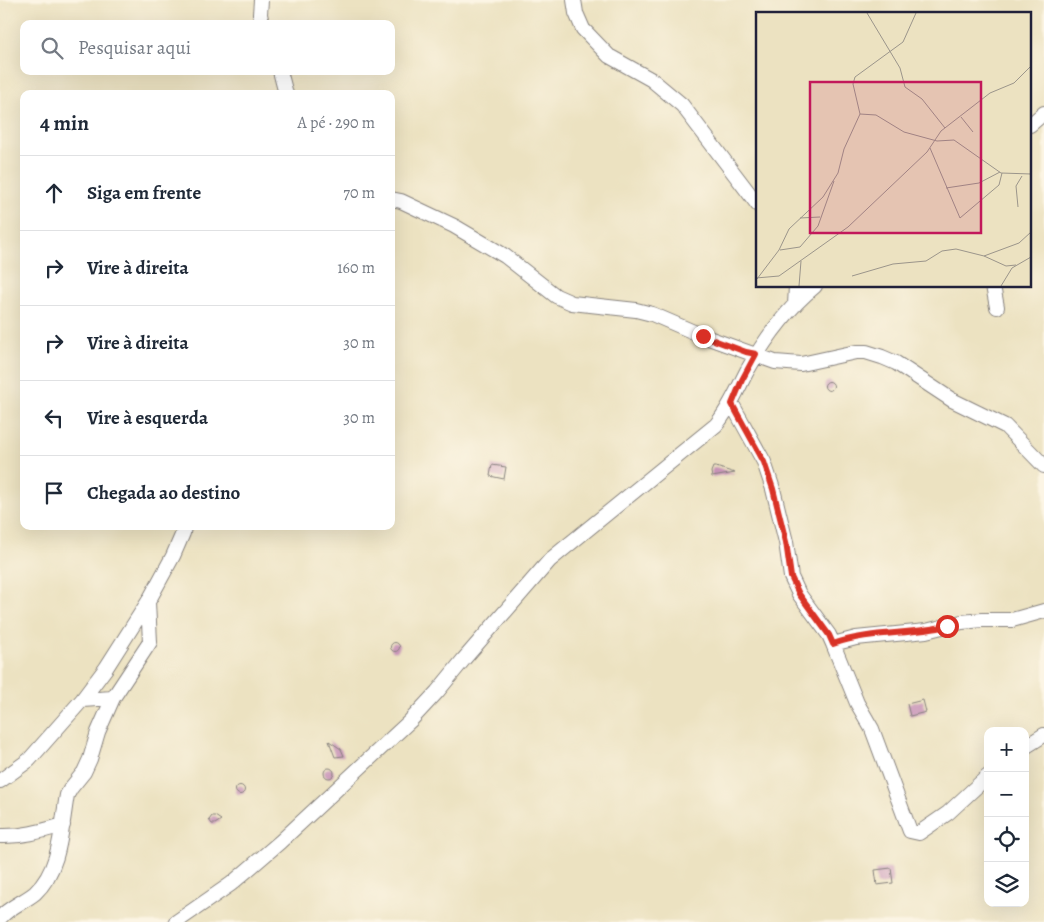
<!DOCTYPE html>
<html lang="pt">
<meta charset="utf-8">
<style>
:root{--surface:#fff;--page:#f2f2f3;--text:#1f2937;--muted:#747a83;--line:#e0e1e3}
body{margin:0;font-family:Alegreya,serif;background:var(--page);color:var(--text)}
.controls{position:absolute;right:15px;bottom:15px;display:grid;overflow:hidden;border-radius:10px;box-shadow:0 5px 20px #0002}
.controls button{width:45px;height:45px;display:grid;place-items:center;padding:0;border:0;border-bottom:1px solid var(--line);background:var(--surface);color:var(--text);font:25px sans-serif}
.stop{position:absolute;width:15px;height:15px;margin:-11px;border:4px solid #d93025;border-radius:50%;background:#fff}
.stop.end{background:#d93025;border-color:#fff;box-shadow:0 1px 5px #0008}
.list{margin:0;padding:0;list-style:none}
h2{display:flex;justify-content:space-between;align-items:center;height:65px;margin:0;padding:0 20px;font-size:21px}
h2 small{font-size:16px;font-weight:400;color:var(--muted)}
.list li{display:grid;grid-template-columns:32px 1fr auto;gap:15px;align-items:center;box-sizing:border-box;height:75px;padding:0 20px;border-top:1px solid var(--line)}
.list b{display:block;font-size:19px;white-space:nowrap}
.list em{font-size:16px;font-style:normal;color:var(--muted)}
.icon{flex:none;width:28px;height:28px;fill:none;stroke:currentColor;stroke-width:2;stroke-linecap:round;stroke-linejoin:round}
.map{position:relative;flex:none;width:1044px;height:922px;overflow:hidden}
.search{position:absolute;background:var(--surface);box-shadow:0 5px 20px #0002;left:20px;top:20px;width:375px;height:55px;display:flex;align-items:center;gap:12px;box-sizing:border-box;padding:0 18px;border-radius:10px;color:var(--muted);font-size:19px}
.panel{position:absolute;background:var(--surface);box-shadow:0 5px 20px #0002;left:20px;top:90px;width:375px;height:440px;border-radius:10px}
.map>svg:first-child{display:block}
.building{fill:#c793b7}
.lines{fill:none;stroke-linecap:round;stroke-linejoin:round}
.minor-casing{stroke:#87827e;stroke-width:16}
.minor{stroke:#fff;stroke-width:14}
.route{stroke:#d93025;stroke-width:6}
.inset-road{fill:none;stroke:#9b958b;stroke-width:1}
.view{fill:#c2185b;fill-opacity:0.15;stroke:#c2185b;stroke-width:2.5}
.inset-edge{fill:none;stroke:#22223b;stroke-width:2.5}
</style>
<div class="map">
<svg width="1044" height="922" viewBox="0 0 1044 922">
<rect width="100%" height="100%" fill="#fcf5e5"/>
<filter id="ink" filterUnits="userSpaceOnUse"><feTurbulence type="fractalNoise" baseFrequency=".02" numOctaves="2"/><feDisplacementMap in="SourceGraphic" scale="10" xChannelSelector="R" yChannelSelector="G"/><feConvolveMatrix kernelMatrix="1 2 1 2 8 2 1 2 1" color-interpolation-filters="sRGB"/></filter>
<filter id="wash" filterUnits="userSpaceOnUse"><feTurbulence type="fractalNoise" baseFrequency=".0096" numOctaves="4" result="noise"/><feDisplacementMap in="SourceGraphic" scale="20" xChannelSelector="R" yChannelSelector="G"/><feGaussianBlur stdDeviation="1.12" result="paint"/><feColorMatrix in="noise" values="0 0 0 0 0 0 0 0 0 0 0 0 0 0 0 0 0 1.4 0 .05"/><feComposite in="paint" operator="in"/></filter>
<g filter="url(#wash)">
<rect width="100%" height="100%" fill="#ece2c1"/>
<g id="blocks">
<path class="building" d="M824.5 386a4.5 4.5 0 1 1 9 0a4.5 4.5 0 1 1-9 0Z
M 492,465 L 506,467 L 504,479 L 490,476 Z
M 713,467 L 716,467 L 735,473 L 712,477 L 711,472 Z
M390.5 647a4.5 4.5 0 1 1 9 0a4.5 4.5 0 1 1-9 0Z
M 923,700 L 926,712 L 910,716 L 907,704 Z
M 329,741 L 341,749 L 344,756 L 335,757 Z
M324 773a5 5 0 1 1 10 0a5 5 0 1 1-10 0Z
M235.5 790a4.5 4.5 0 1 1 9 0a4.5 4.5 0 1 1-9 0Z
M 212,816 L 215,816 L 221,820 L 215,824 L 212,824 L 209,820 Z
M 891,868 L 893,883 L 877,885 L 875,870 Z"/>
</g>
</g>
<g filter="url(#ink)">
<use href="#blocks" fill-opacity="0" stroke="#87827e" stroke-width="1"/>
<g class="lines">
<g class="minor-casing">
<path id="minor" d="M 261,0 L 260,14 L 262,24
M 574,0 L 576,13 L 583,29 L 609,56 L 652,80 L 682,105 L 758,205
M 280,71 L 286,94
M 1030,125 L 1044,113
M 391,199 L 401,201 L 454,226 L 505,256 L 556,296 L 572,303 L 636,310 L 652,314 L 703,336 L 775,362 L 801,364 L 856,352 L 866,352 L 882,357 L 896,363 L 952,400 L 1005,426 L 1044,466
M 993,286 L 997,307
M 795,305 L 796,286
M 732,404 L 764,462 L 773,489 L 786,542 L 791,577 L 799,594 L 829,635 L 833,644 L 857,703 L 872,729 L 910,831 L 919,833 L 948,813 L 988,776
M 833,644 L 856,638 L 926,631 L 962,622 L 982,620 L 1012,620 L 1044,611
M 82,700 L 113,698
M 1025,747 L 1044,735
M 0,781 L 29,760 L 82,700 L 106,668 L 148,602 L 173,556 L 183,533 L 184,526
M 0,836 C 22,837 42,831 63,825
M 0,918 C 9,907 24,902 35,893 C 61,869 61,828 67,795 L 71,788 L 84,772 L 90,759 L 98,732 L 113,698 L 150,642 L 148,602
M 176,922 L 231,884 L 280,842 L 410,721 L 437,692 L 464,659 L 550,560 L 567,546 L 716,425 C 730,408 737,390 747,371 C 765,339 787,309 815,286"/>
</g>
<use href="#minor" class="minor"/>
</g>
</g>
<g class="lines" filter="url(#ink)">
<path class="route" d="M 703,336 L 746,352 L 756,354 L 742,380 L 732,404 L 764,462 L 773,489 L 786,542 L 791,577 L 799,594 L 829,635 L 833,644 C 869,631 910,635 947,626"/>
</g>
<g transform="translate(756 12)">
<rect width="275" height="275" fill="#ece2c1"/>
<path class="inset-road" d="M 111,1 L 144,56 L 149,75 L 166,87 L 189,116M 104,102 L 120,103 L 148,120 L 181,129 L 198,128 L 245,161 L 275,162M 205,105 L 217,120M 174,136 L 204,206 L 243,173 L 246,161M 190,176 L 223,171 L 244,160M 262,195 L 260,174 L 266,164M 44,206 L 64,205M 24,238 L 44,235 L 62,214 L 78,169M 228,244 L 263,231 L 275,220M 96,264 L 137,252 L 170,249 L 186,239 L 200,237 L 228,244 L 250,254 L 260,253M 0,266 L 23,264 L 92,215 L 171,140 L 185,119 L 234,81 L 258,71 L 275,54M 1,267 L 23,238 L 33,217 L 67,185 L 82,161 L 88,137 L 104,102 L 97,72 L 99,65 L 147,30 L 160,1M 43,274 L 45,249M 245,274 L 256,256 L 275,245"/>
<path class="view" d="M 54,70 L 225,70 L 225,221 L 54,221 Z"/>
<rect width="275" height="275" class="inset-edge"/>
</g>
</svg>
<div class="controls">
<button>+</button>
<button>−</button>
<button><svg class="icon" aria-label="locate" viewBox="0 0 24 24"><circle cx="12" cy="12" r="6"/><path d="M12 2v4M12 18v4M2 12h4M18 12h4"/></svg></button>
<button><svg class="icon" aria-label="layers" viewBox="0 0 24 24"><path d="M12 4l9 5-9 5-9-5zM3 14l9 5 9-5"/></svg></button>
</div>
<div class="stop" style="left:947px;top:626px"></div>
<div class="stop end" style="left:703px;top:336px"></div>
<div class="search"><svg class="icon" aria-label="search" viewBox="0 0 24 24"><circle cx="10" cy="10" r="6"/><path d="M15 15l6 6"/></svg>Pesquisar aqui</div>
<section class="panel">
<h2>4 min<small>A pé · 290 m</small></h2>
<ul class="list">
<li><svg class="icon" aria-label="ahead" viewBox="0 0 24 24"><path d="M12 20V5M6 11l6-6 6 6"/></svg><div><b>Siga em frente</b></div><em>70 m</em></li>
<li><svg class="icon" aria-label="right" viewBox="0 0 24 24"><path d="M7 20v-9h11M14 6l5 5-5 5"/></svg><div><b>Vire à direita</b></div><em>160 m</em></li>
<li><svg class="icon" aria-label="right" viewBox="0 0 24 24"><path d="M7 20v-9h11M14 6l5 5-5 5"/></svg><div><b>Vire à direita</b></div><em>30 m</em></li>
<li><svg class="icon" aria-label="left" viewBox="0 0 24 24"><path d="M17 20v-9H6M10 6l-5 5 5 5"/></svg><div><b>Vire à esquerda</b></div><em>30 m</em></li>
<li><svg class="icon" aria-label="arrive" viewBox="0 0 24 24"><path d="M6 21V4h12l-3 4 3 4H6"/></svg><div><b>Chegada ao destino</b></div></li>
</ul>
</section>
</div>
